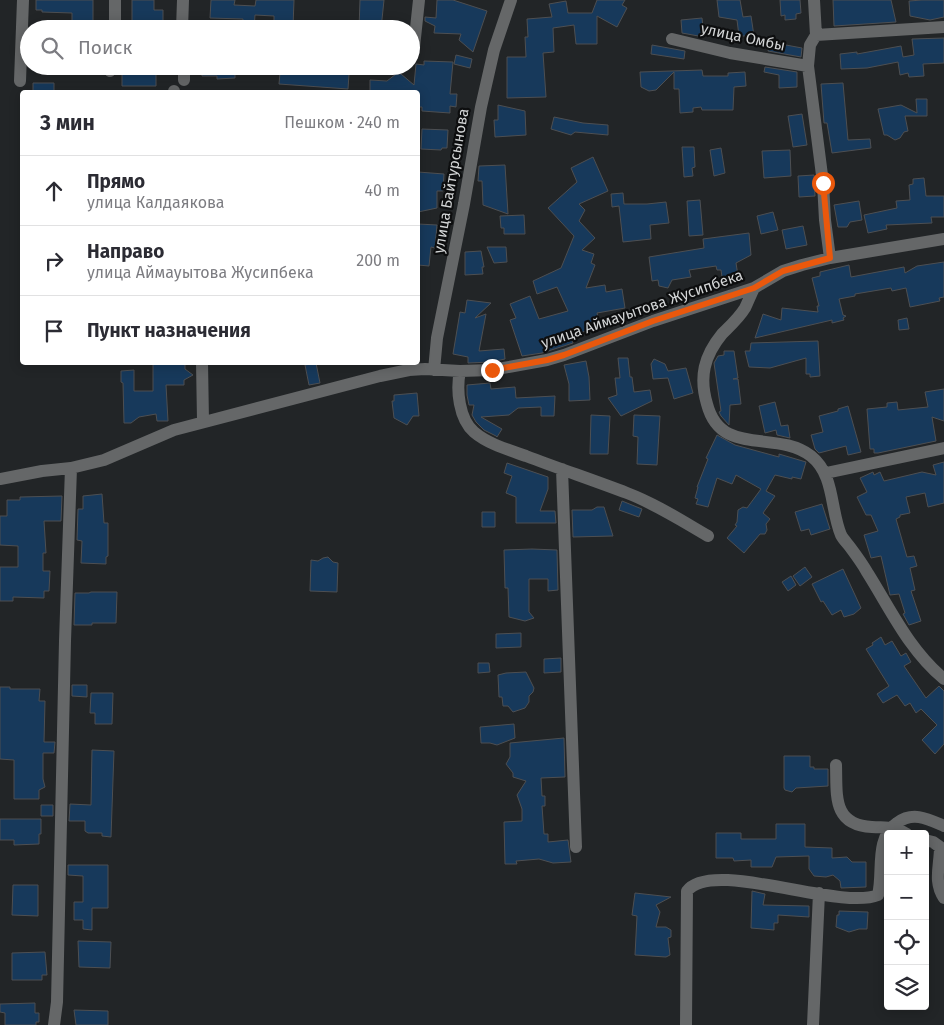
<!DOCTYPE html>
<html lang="ru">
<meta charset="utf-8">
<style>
:root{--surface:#fff;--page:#f2f2f3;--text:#2b2b33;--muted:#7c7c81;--line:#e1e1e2}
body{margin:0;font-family:"Fira Sans",sans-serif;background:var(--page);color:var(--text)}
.controls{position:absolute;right:15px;bottom:15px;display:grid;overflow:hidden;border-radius:5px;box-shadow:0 2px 12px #0003}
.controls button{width:45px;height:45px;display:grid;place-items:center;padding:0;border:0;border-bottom:1px solid var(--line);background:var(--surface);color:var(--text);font:25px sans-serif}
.stop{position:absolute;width:15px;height:15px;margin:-11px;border:4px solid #ea580c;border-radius:50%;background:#fff}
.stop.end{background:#ea580c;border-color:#fff;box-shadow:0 1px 5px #0008}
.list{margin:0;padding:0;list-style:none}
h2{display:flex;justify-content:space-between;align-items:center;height:65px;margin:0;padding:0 20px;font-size:21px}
h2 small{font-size:16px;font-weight:400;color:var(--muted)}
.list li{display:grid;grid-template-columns:32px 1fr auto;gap:15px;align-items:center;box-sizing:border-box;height:70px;padding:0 20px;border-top:1px solid var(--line)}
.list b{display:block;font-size:19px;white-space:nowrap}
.list p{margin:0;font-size:16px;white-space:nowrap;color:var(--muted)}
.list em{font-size:16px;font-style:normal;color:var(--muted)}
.icon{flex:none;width:28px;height:28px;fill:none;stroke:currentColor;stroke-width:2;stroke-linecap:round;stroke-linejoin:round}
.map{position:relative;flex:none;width:944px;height:1025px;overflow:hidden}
.search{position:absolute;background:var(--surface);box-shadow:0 2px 12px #0003;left:20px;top:20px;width:400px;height:55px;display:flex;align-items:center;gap:12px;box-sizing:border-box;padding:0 18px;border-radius:28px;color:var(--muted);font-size:19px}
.panel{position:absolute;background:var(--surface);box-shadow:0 2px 12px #0003;left:20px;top:90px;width:400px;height:275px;border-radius:5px}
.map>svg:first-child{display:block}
.building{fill:#17395b;stroke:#4d4f52}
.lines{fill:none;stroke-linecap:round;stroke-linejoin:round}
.minor{stroke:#656768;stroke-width:12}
.route{stroke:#ea580c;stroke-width:6}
.labels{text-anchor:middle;stroke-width:4.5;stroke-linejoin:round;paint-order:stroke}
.street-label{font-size:15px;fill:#d3d5d6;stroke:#0d0e0f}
</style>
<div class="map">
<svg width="944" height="1025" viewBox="0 0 944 1025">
<rect width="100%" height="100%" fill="#222527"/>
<path class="building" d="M 36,0 L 93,0 L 93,29 L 72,29 L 72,13 L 42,12 L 42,10 L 36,10 Z
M 132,0 L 154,0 L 154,10 L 163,10 L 163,21 L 160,21 L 160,29 L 136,29 L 136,22 L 132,22 Z
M 211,0 L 235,0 L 234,5 L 255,6 L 256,0 L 294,0 L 293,27 L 274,26 L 274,16 L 255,15 L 254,29 L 242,29 L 243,19 L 210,18 Z
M 360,0 L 384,0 L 381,29 L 359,29 Z
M 437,0 L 453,0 L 487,11 L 473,52 L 459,40 L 461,34 L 434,33 L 435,26 L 425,21 L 425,17 L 436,18 Z
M 597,0 L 625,0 L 622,5 L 627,8 L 617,27 L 597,16 L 597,44 L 576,44 L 574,25 L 553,28 L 554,52 L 543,53 L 546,97 L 507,98 L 507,57 L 526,57 L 525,37 L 528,37 L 527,19 L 552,17 L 549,4 L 566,1 L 568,13 L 592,13 Z
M 717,0 L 740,0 L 743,17 L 751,16 L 754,36 L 739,36 L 737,20 L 719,17 Z
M 780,0 L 800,0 L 801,13 L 796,14 L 796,19 L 785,20 L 785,15 L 781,16 Z
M 833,0 L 891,0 L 896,22 L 834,26 Z
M 922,0 L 944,0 L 944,17 L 930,20 L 910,16 L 909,1 Z
M 702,18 L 704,37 L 682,33 L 681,20 Z
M 944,38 L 944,63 L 923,64 L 924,76 L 909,77 L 908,73 L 900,75 L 898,62 L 867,68 L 841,69 L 840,54 L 857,52 L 857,54 L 901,46 L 903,57 L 914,55 L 912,39 Z
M 770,42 L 802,48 L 801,57 L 768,51 Z
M 652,45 L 685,51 L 684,59 L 651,54 Z
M 456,55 L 472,59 L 470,68 L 454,64 Z
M 424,61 L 453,62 L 450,94 L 457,94 L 456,107 L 450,106 L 450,113 L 422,111 L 422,107 L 418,107 L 418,92 L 370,92 L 370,80 L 387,81 L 396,74 L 401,74 L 414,85 L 416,64 L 424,65 Z
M 128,66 L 156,66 L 156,86 L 122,86 L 122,68 L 128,68 Z
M 202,66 L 235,66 L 235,78 L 217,79 L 217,76 L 202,76 Z
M 297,66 L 322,66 L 322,70 L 349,74 L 348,89 L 279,84 L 280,73 L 296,74 Z
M 765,67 L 797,72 L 797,87 L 779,88 L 779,75 L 764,72 Z
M 702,70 L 703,76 L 728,76 L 728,73 L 745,72 L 746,86 L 734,87 L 733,110 L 702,110 L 701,107 L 693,108 L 693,112 L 680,113 L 679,89 L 674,89 L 674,72 L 656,90 L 649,91 L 641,87 L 640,72 Z
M 33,83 L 54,83 L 54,92 L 33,92 Z
M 843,83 L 848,140 L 870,139 L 871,148 L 832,153 L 827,123 L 824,123 L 821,84 Z
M 916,99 L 927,99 L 927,116 L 905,116 L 908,131 L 904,132 L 900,138 L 895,140 L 887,135 L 884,135 L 878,109 L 901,105 L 917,113 Z
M 498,105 L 525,111 L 526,135 L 495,137 L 494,120 L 498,120 Z
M 802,114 L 807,145 L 793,147 L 788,116 Z
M 554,117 L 583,123 L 608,125 L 608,135 L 575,132 L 571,135 L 551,129 Z
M 422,129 L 448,130 L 447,148 L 442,148 L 441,150 L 421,149 Z
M 682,147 L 694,147 L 695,167 L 692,168 L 693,176 L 684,177 Z
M 721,148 L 725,173 L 714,176 L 710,150 Z
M 790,150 L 791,176 L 764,178 L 762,151 Z
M 593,157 L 608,191 L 579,204 L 585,210 L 579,221 L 595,238 L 582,250 L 594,254 L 591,263 L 595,265 L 586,288 L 605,285 L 606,292 L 622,289 L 625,308 L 597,313 L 599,321 L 587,324 L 589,330 L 571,336 L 573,343 L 542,353 L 522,356 L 510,320 L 516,318 L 510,304 L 530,296 L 539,319 L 568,311 L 557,287 L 537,294 L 533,281 L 561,268 L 574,236 L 548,208 L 577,182 L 571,168 Z
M 505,165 L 508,214 L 483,205 L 482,181 L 478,181 L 479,166 Z
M 418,172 L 444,174 L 443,191 L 437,191 L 437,208 L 418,212 Z
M 814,175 L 815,196 L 799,197 L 798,176 Z
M 924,178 L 926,196 L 944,196 L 944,217 L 931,217 L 932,223 L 886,225 L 887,229 L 868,233 L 864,215 L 897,208 L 896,201 L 910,200 L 909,185 L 913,184 L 913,179 Z
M 623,193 L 624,204 L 647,204 L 666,202 L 669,223 L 650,225 L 651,239 L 623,242 L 619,206 L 612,207 L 611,194 Z
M 700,200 L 703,235 L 689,236 L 687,201 Z
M 859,201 L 862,220 L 850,222 L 847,227 L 838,227 L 834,205 Z
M 773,212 L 778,230 L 761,234 L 757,216 Z
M 524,215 L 525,234 L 504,234 L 504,228 L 501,228 L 500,216 Z
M 418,224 L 437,225 L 435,248 L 431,247 L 429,266 L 418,265 Z
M 803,226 L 807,245 L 786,249 L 782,230 Z
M 749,233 L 751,255 L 736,263 L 739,282 L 723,284 L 721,270 L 717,270 L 716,266 L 689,270 L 691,277 L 672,280 L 668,288 L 659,286 L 658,280 L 652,281 L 649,257 L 704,248 L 703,239 Z
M 487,247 L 506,247 L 507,262 L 494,263 Z
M 481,251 L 484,267 L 482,267 L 483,274 L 465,275 L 465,252 Z
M 944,262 L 944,297 L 939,298 L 940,301 L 910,307 L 906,288 L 892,291 L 891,288 L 855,294 L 855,296 L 839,299 L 843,315 L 846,316 L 843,318 L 844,320 L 832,323 L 832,320 L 755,338 L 763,314 L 781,320 L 782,308 L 818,312 L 817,306 L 819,306 L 812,278 L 820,276 L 820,272 L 849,265 L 851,277 L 904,267 L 905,273 L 917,266 Z
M 467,300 L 491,303 L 475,318 L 486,314 L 479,351 L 504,349 L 505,359 L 491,362 L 468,363 L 468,357 L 453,354 L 460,312 L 465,313 Z
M 907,318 L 909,329 L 899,330 L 898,320 Z
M 818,341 L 820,376 L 810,377 L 810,374 L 806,374 L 806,358 L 770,368 L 749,367 L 745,351 L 750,351 L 751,343 Z
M 724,351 L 734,351 L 738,378 L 733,379 L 738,379 L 741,404 L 730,405 L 729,425 L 721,416 L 719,412 L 721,411 L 714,363 L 718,356 L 724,355 Z
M 618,358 L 628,358 L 630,377 L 632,377 L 634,392 L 650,390 L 652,401 L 621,416 L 608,398 L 617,395 L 615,378 L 620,378 Z
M 654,359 L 665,364 L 668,371 L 686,368 L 693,393 L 674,399 L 668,378 L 653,379 L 651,364 Z
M 586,361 L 589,377 L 590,400 L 569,401 L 569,384 L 564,365 Z
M 153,362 L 185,362 L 185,369 L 193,375 L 184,380 L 184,385 L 166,385 L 168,421 L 157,421 L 156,414 L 139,417 L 131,423 L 124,423 L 123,383 L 121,382 L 121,371 L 134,370 L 134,391 L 153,391 Z
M 316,363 L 320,383 L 309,385 L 305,365 Z
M 490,383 L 491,389 L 515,387 L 516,398 L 555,396 L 554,416 L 541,416 L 541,407 L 518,408 L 509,415 L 481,417 L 502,429 L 497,437 L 496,436 L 484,430 L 476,422 L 472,415 L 474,405 L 469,405 L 467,395 L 467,385 Z
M 944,389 L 944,421 L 932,417 L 936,441 L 878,453 L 874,453 L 874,449 L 870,449 L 867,409 L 887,407 L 887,403 L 897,402 L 898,410 L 928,407 L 925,392 Z
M 417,393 L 419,416 L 413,416 L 407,425 L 394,418 L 392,401 L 394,401 L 394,395 Z
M 775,402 L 781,426 L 788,425 L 790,438 L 777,435 L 776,430 L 765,433 L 759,406 Z
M 848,406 L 861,452 L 848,455 L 846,446 L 819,453 L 815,449 L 811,435 L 823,432 L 819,416 L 838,411 L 838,409 Z
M 591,415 L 610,416 L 608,454 L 590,454 Z
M 634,415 L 660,416 L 657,465 L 637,464 L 638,437 L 633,436 Z
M 717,435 L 735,445 L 779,457 L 779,454 L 806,462 L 801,479 L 792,477 L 792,479 L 775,475 L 766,491 L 775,496 L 763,513 L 770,519 L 766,524 L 767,530 L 765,534 L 760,534 L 744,553 L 727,538 L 737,526 L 735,525 L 737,522 L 738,510 L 743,507 L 747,508 L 761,489 L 736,475 L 732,484 L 717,478 L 708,507 L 696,504 L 698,499 L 695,498 L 698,487 L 697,487 L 708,459 L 706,458 Z
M 944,462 L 944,503 L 928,507 L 925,493 L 906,497 L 910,513 L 900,515 L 900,517 L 896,519 L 907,557 L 914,556 L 917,566 L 910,568 L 915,590 L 911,591 L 921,621 L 909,625 L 903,614 L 905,613 L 899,594 L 890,595 L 881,556 L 871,558 L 864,535 L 878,531 L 871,515 L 866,515 L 857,497 L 867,492 L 860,478 L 873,472 L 874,475 L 880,472 L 884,481 L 922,472 L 936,475 L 933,465 Z
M 507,463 L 548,477 L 548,489 L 540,511 L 555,511 L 556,523 L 516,523 L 516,497 L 506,493 L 512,476 L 504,473 Z
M 102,494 L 104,523 L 108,523 L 108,556 L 106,557 L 106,564 L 81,563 L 82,541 L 77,540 L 78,509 L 83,509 L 83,496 Z
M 62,496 L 61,521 L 44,521 L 46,553 L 43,553 L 43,571 L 50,571 L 49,591 L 44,591 L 44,598 L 13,597 L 13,601 L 0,601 L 0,567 L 18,567 L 18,546 L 0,545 L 0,516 L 7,516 L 7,500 L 20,500 L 20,497 Z
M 622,501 L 642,509 L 639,517 L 619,510 Z
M 822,504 L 830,529 L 811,535 L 809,529 L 801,531 L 795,512 Z
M 597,507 L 604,507 L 613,536 L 573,537 L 572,510 L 592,510 Z
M 482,512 L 495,512 L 495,527 L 482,527 Z
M 532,549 L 557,550 L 558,590 L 548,591 L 548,579 L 529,579 L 529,612 L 534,618 L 525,621 L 509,617 L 508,588 L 505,588 L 504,550 Z
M 328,557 L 333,562 L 338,563 L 337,592 L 310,591 L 311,560 L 318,561 L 323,558 Z
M 805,567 L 812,577 L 800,586 L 793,576 Z
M 843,569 L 861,608 L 854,614 L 844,617 L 841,610 L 832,615 L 823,601 L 821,602 L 812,584 Z
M 791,576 L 796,585 L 788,591 L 782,582 Z
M 91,592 L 117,592 L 116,623 L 92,623 L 92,625 L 74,625 L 75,593 L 89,593 Z
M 521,633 L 521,647 L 496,648 L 496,634 Z
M 881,637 L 885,645 L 892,641 L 901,656 L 906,653 L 911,662 L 904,666 L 926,698 L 939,686 L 944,691 L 944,744 L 935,754 L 922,740 L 937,725 L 921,709 L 916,713 L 910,703 L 905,706 L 897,695 L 883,703 L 877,694 L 889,686 L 866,649 L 873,645 L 872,643 Z
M 561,658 L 561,672 L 544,673 L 544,659 Z
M 478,663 L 489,663 L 490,672 L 478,673 Z
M 526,672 L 534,688 L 533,692 L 529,696 L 529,702 L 525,708 L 513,712 L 508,706 L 503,706 L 502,697 L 499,697 L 498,675 L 506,673 Z
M 72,685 L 87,685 L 87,697 L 72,696 Z
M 0,687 L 10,687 L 10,689 L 40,689 L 39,701 L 45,701 L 44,742 L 55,742 L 54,753 L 43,753 L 43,779 L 45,787 L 39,790 L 39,799 L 14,799 L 14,760 L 0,759 Z
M 91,693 L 113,693 L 112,724 L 95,724 L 95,713 L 90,713 Z
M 514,724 L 515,738 L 497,745 L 490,743 L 481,743 L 480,727 Z
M 564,738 L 565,777 L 541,778 L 542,796 L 545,796 L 545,806 L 542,806 L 544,834 L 548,834 L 548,842 L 568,840 L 571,862 L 553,863 L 539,859 L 516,861 L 517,864 L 505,864 L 504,822 L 522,821 L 522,809 L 517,795 L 526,781 L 513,777 L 513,773 L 506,764 L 510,757 L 510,743 Z
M 92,750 L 114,751 L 111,837 L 102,836 L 102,833 L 88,833 L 85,831 L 85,821 L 69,821 L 70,804 L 91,805 Z
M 784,756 L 810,756 L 810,767 L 814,767 L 814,769 L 828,769 L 828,786 L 796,788 L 792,792 L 785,790 L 784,788 Z
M 41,805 L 53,805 L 53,816 L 41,816 Z
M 0,819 L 41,819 L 41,834 L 39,834 L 39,844 L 14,845 L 14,840 L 0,840 Z
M 776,824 L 805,824 L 805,847 L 832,848 L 832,858 L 847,857 L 852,862 L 866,862 L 866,887 L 841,888 L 840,881 L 833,875 L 826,877 L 814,876 L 809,869 L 809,856 L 776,857 L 772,867 L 751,867 L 751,860 L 734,861 L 733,858 L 716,858 L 716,833 L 741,833 L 741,839 L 776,839 Z
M 68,865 L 108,865 L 108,908 L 92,908 L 92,930 L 83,929 L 83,920 L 74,920 L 74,902 L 83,902 L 83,876 L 68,875 Z
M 13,885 L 38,885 L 38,916 L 12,915 Z
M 752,891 L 765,894 L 763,905 L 809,906 L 809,917 L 778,915 L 778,923 L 774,923 L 774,930 L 751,928 Z
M 635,893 L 671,897 L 656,905 L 660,912 L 656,927 L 666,927 L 671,930 L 671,937 L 668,938 L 670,955 L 666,957 L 635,955 L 637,916 L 632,915 Z
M 839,911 L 868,912 L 867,929 L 859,929 L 849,932 L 836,927 L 837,915 L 839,915 Z
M 78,941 L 111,942 L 110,968 L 79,967 Z
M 45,952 L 47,975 L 42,975 L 42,980 L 12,980 L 12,953 Z
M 35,1003 L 35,1013 L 39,1013 L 39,1022 L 36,1022 L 36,1025 L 5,1025 L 5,1013 L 0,1012 L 0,1004 Z
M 74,1010 L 108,1011 L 108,1025 L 76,1025 Z"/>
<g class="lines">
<path class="minor" d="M 115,0 L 115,29
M 814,0 L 816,35 L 810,45 L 808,66 L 823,183 L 825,220 L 830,258
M 182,29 L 183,0
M 816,35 L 944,27
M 672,39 L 730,53 L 808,66
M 411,50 L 414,47 L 419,0
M 184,66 L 184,80
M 364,68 L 364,66
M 110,71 L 111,66
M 20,81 L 23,0
M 174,92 L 174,91
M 754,288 C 751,294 748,302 745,308 C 739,318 730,326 722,334 C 704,356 699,377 707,404 C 721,458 776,429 811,456 C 835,475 830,509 841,535 C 843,539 847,543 850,547 C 856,555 862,563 867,572 C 891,610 909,650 944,679
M 202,362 L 203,421
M 434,370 L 437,338 L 464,204 L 481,107 L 494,50 L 511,0
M 460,371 C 456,390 459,419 474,432 C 488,444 509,450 526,456 C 560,469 593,480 627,493 C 656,504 682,521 708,536
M 562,469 L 576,847
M 826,473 L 944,448
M 0,479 L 42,471 L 71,468 L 104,460 L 174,430 L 380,376 L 409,370 L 425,369 L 460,371 L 492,370 L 547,360 L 564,355 L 653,321 L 754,288 L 783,271 L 802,265 L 830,258 L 944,239
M 836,765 C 837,795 832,825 872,827 C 886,828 894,826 907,834
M 925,840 L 933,842 L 940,847 C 940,866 933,881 944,898
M 54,1025 L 57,1002 L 65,641 L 71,468
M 686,1025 L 687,891 C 712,858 839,911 878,895 C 884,871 874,839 897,823 C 913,811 928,819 944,826
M 813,1025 L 819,893"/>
</g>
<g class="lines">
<path class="route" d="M 492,370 L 547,360 L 564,355 L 653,321 L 754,288 L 783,271 L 830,258 L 823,183"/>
</g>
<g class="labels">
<g class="street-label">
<text transform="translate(743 37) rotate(12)" y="5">улица Омбы</text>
<text transform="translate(451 181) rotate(-80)" y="5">улица Байтурсынова</text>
<text transform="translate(642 309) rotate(-19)" y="5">улица Аймауытова Жусипбека</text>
</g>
</g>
</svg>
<div class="controls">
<button>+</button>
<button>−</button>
<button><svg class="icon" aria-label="locate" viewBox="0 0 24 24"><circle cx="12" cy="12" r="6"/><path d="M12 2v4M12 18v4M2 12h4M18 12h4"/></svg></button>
<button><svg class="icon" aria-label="layers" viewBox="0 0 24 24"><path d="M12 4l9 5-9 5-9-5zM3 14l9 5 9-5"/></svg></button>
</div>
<div class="stop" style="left:823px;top:183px"></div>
<div class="stop end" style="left:492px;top:370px"></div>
<div class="search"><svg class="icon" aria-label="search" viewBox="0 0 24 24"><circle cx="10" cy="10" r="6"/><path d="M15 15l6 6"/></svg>Поиск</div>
<section class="panel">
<h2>3 мин<small>Пешком · 240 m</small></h2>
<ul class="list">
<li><svg class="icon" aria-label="ahead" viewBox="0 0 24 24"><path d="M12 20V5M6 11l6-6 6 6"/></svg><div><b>Прямо</b><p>улица Калдаякова</p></div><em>40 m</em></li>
<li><svg class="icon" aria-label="right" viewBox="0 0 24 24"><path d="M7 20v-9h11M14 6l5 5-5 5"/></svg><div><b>Направо</b><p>улица Аймауытова Жусипбека</p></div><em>200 m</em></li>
<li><svg class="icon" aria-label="arrive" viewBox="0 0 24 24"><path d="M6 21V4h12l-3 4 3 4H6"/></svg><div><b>Пункт назначения</b></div></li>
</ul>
</section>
</div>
